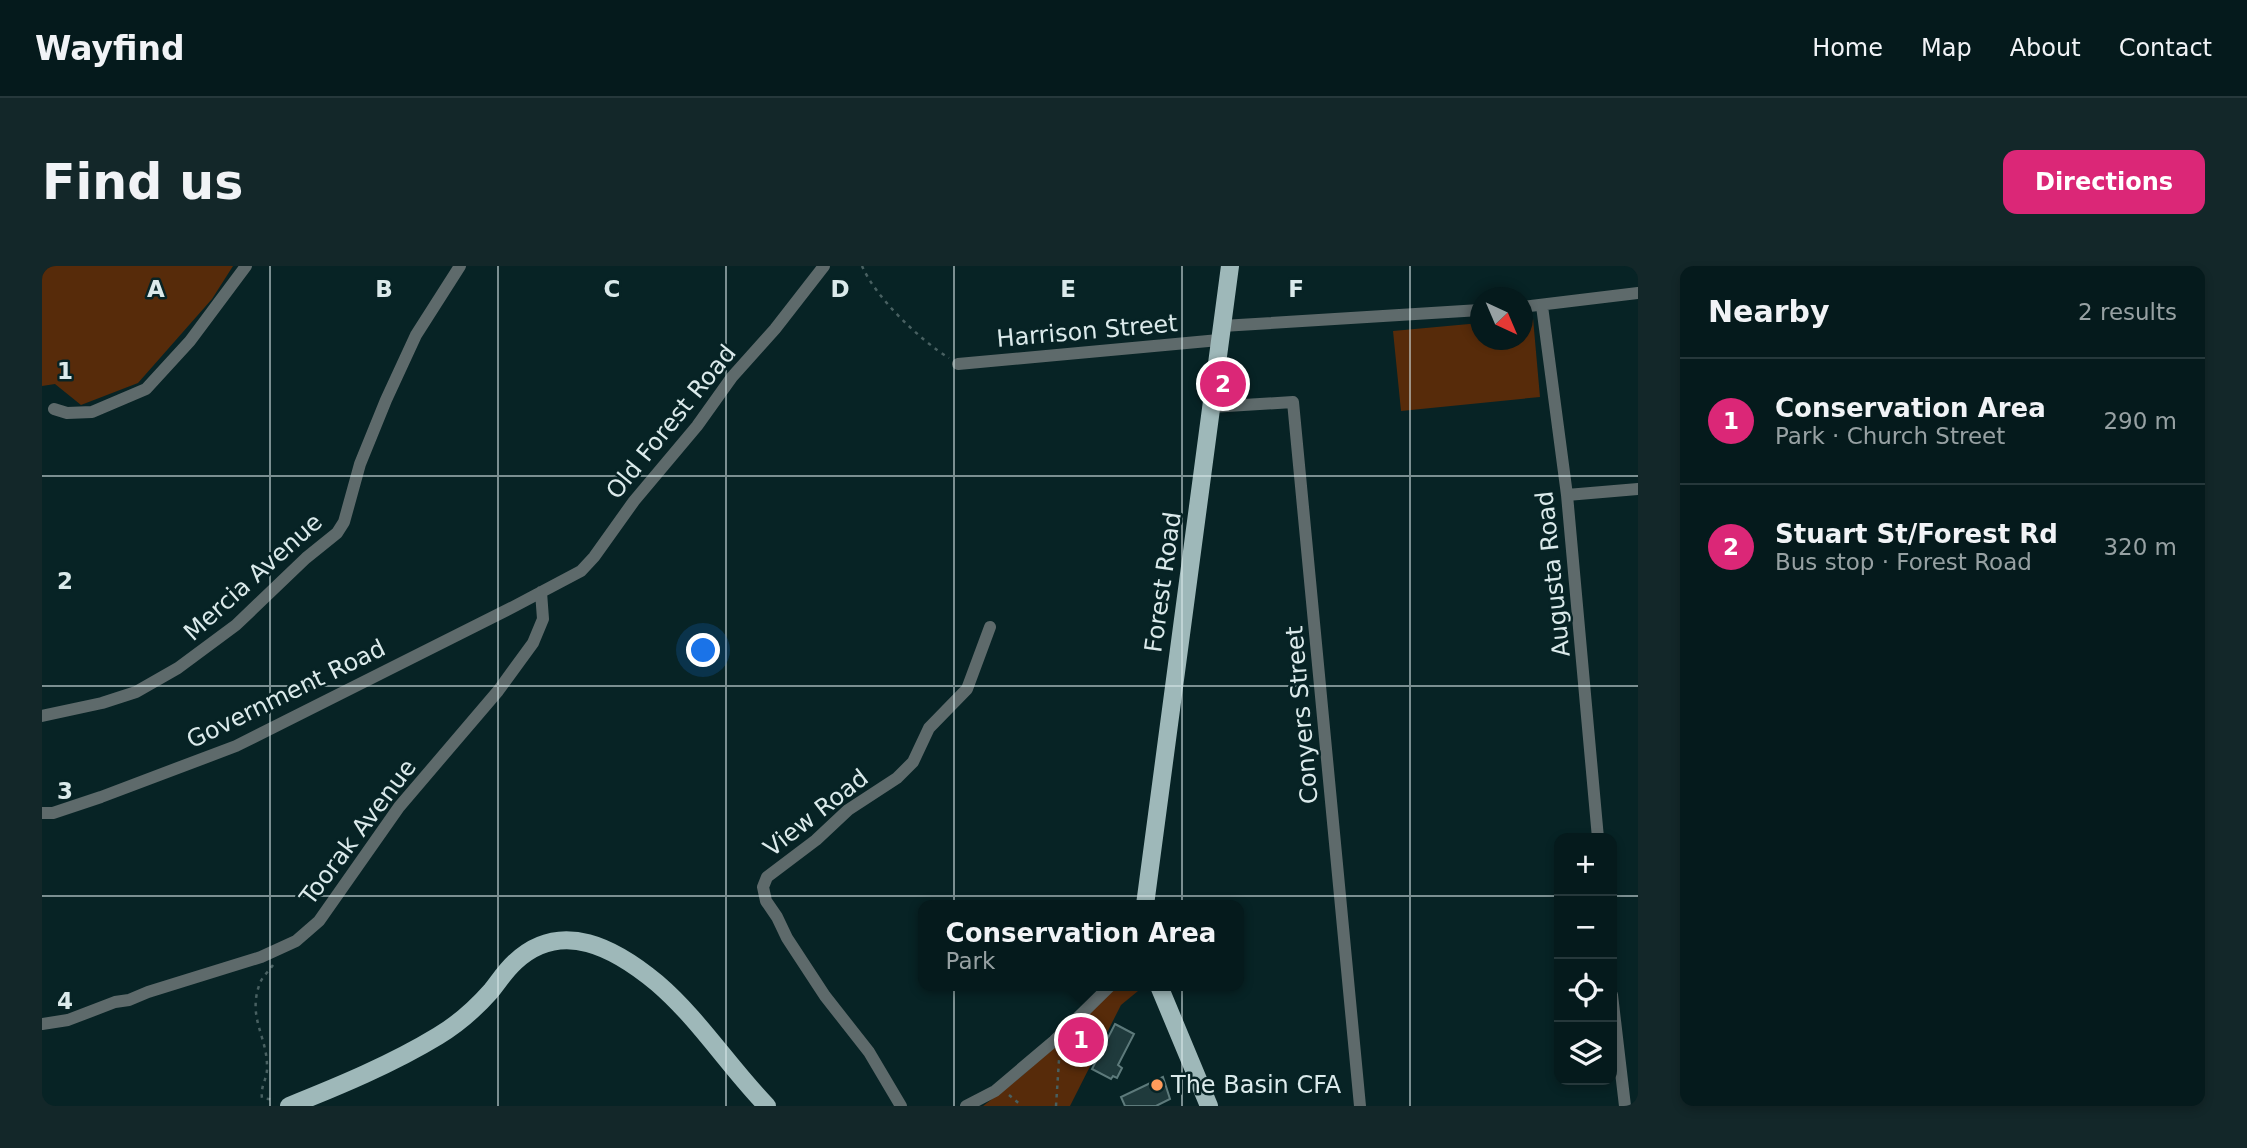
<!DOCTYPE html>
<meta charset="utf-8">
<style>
:root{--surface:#051a1c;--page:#132729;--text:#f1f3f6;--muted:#97a1a3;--line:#26383b;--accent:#db2777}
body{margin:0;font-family:"DejaVu Sans",sans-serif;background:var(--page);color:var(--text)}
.controls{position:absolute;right:21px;bottom:21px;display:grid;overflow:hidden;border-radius:14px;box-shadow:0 4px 10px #0003}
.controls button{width:63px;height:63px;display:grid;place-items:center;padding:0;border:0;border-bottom:2px solid var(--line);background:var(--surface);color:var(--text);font:35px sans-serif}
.compass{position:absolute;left:1428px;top:21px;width:63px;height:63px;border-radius:50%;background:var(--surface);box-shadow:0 4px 10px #0003;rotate:136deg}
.you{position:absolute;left:662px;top:385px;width:24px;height:24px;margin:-18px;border:5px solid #fff;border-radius:50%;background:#1a73e8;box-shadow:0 0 0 10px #1a73e833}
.badge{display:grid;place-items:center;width:46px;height:46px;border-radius:50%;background:var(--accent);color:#fff;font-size:23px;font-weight:700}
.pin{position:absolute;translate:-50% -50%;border:4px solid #fff;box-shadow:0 2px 7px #0006}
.popup{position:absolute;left:876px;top:634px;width:326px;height:91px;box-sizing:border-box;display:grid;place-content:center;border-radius:14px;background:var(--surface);filter:drop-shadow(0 2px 5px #0005);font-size:23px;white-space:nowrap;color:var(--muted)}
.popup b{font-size:26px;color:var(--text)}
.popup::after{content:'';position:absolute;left:50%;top:100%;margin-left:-14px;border:14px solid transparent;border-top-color:var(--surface)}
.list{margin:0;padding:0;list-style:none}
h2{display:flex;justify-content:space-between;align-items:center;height:91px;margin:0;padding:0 28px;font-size:30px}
h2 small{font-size:23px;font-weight:400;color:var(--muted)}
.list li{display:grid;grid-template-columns:46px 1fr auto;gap:21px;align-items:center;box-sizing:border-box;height:126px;padding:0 28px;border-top:2px solid var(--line)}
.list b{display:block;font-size:26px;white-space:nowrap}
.list p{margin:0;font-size:23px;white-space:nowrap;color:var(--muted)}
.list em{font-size:23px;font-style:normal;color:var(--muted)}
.icon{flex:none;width:38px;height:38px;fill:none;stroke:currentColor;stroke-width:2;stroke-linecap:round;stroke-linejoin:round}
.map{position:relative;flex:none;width:1596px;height:840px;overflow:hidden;border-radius:14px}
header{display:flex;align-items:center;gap:42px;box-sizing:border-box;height:98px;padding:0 35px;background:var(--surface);border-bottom:2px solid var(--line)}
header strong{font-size:33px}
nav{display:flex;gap:38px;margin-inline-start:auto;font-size:24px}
.intro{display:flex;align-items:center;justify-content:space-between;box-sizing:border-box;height:168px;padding:0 42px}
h1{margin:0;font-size:49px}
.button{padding:18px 32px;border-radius:14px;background:var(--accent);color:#fff;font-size:24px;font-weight:700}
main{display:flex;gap:42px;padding:0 42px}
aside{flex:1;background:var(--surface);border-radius:14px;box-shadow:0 4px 10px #0003}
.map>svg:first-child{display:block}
.green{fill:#572b0a}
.building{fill:#1f3a3c;stroke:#5d7a7b;stroke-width:2}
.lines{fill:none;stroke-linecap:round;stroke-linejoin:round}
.path{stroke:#486061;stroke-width:2.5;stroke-dasharray:3.5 5;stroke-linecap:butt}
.street{stroke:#5e6a6b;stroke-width:12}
.primary{stroke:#9eb8b9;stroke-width:18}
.grid{fill:none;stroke:#dbeaeb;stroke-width:2;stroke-opacity:0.55}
.poi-dot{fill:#ff9b5b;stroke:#072325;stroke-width:2.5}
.labels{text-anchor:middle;stroke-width:5;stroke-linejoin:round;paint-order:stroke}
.street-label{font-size:24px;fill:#dbeaeb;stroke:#072325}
.poi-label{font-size:24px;fill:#dbeaeb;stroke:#072325;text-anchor:start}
.grid-label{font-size:23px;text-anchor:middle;font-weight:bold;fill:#dbeaeb;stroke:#072325;stroke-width:5;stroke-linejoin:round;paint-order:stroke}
</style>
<header>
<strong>Wayfind</strong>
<nav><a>Home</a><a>Map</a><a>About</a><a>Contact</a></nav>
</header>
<div class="intro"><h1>Find us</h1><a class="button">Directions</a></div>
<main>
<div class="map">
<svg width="1596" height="840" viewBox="0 0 1596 840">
<rect width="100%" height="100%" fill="#072325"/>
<path class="green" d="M 0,0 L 191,0 L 170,33 L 96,117 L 39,139 L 13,118 L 0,120 Z
M 1491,52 L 1498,131 L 1359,145 L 1351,65 L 1438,57 L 1438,74 L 1480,74 L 1481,53 Z
M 1077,720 L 1095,720 L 1096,725 L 1079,739 L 1028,840 L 941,840 L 981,809 L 1056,737 Z"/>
<path class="building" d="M 1073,758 L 1092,768 L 1076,799 L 1080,802 L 1075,812 L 1071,810 L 1069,813 L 1050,803 Z
M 1121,811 L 1128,833 L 1114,840 L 1083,840 L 1079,831 Z"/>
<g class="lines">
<path class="path" d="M 820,0 C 834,32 878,74 907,92
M 231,699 C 227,705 220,711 218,717 C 205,751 225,770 225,800 C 226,812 218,820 220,832 L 233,834
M 967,829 L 980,840
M 1014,840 L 1017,794 L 1020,784"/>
<path class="street" d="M 1500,40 L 1525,229 L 1556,572
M 1480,41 L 1596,27
M 1180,60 L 1438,44
M 916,98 L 1177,74
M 1169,141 L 1251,136 L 1318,840
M 12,143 L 25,147 L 50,146 L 104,123 L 148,75 L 204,0
M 1525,229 L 1596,223
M 0,450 L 60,437 L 94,426 L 136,402 L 194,359 L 264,292 L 295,267 L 302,256 L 318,198 L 344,134 L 374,69 L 418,0
M 0,547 L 11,547 L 59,531 L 194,480 L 471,341 L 539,305 L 552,291 L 592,235 L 655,160 L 690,111 L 733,63 L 782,0
M 1570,729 L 1583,840
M 0,758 L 26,754 L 73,736 L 87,734 L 106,726 L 219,691 L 254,675 L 277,655 L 357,541 L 456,425 L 491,377 L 501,353 L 499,326
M 859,840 L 827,786 L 783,730 L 745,672 L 735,651 L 724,635 L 721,621 L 725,611 L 774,574 L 806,544 L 855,512 L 871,496 L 887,462 L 925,423 L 948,361
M 924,840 L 953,825 L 1012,775 L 1068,720"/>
<path class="primary" d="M 1103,639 L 1188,0
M 1117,720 L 1167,840
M 247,840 C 297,820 350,798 396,770 C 416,758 434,742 449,725 C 457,715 464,704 473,696 C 520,652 574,683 615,717 C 657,753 687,801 725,840"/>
</g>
<path class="grid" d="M 228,0 L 228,840M 456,0 L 456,840M 684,0 L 684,840M 912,0 L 912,840M 1140,0 L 1140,840M 1368,0 L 1368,840M 0,210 L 1596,210M 0,420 L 1596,420M 0,630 L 1517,630M 1570,630 L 1596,630"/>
<circle class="poi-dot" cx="1115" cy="819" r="7"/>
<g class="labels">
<g class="street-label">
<text transform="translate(1045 65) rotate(-5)" y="8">Harrison Street</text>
<text transform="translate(629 156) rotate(-51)" y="8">Old Forest Road</text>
<text transform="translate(1511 308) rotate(-96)" y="8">Augusta Road</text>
<text transform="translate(211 311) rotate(-42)" y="8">Mercia Avenue</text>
<text transform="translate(1121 316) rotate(-82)" y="8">Forest Road</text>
<text transform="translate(244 428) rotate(-26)" y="8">Government Road</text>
<text transform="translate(1260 449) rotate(-95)" y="8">Conyers Street</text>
<text transform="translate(774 547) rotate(-38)" y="8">View Road</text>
<text transform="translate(316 566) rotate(-53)" y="8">Toorak Avenue</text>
</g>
<g class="poi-label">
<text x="1129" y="827">The Basin CFA</text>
</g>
</g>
<g class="grid-label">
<text x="114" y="31">A</text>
<text x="342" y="31">B</text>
<text x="570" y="31">C</text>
<text x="798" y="31">D</text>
<text x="1026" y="31">E</text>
<text x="1254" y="31">F</text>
<text x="23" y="113">1</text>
<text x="23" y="323">2</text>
<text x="23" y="533">3</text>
<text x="23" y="743">4</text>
</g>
</svg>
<div class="controls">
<button>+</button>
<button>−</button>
<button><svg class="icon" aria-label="locate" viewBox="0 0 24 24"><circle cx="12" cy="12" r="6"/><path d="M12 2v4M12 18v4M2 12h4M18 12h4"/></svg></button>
<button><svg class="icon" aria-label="layers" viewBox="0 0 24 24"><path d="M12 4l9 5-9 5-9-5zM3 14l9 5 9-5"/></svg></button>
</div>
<svg class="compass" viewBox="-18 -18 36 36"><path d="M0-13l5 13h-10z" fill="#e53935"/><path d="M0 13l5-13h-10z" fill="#97a1a3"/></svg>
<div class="you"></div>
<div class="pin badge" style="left:1039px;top:774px">1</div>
<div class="popup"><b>Conservation Area</b>Park</div>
<div class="pin badge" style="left:1181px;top:118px">2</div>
</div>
<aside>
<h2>Nearby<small>2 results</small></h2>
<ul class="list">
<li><span class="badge">1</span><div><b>Conservation Area</b><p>Park · Church Street</p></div><em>290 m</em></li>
<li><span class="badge">2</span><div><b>Stuart St/Forest Rd</b><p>Bus stop · Forest Road</p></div><em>320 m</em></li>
</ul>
</aside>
</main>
